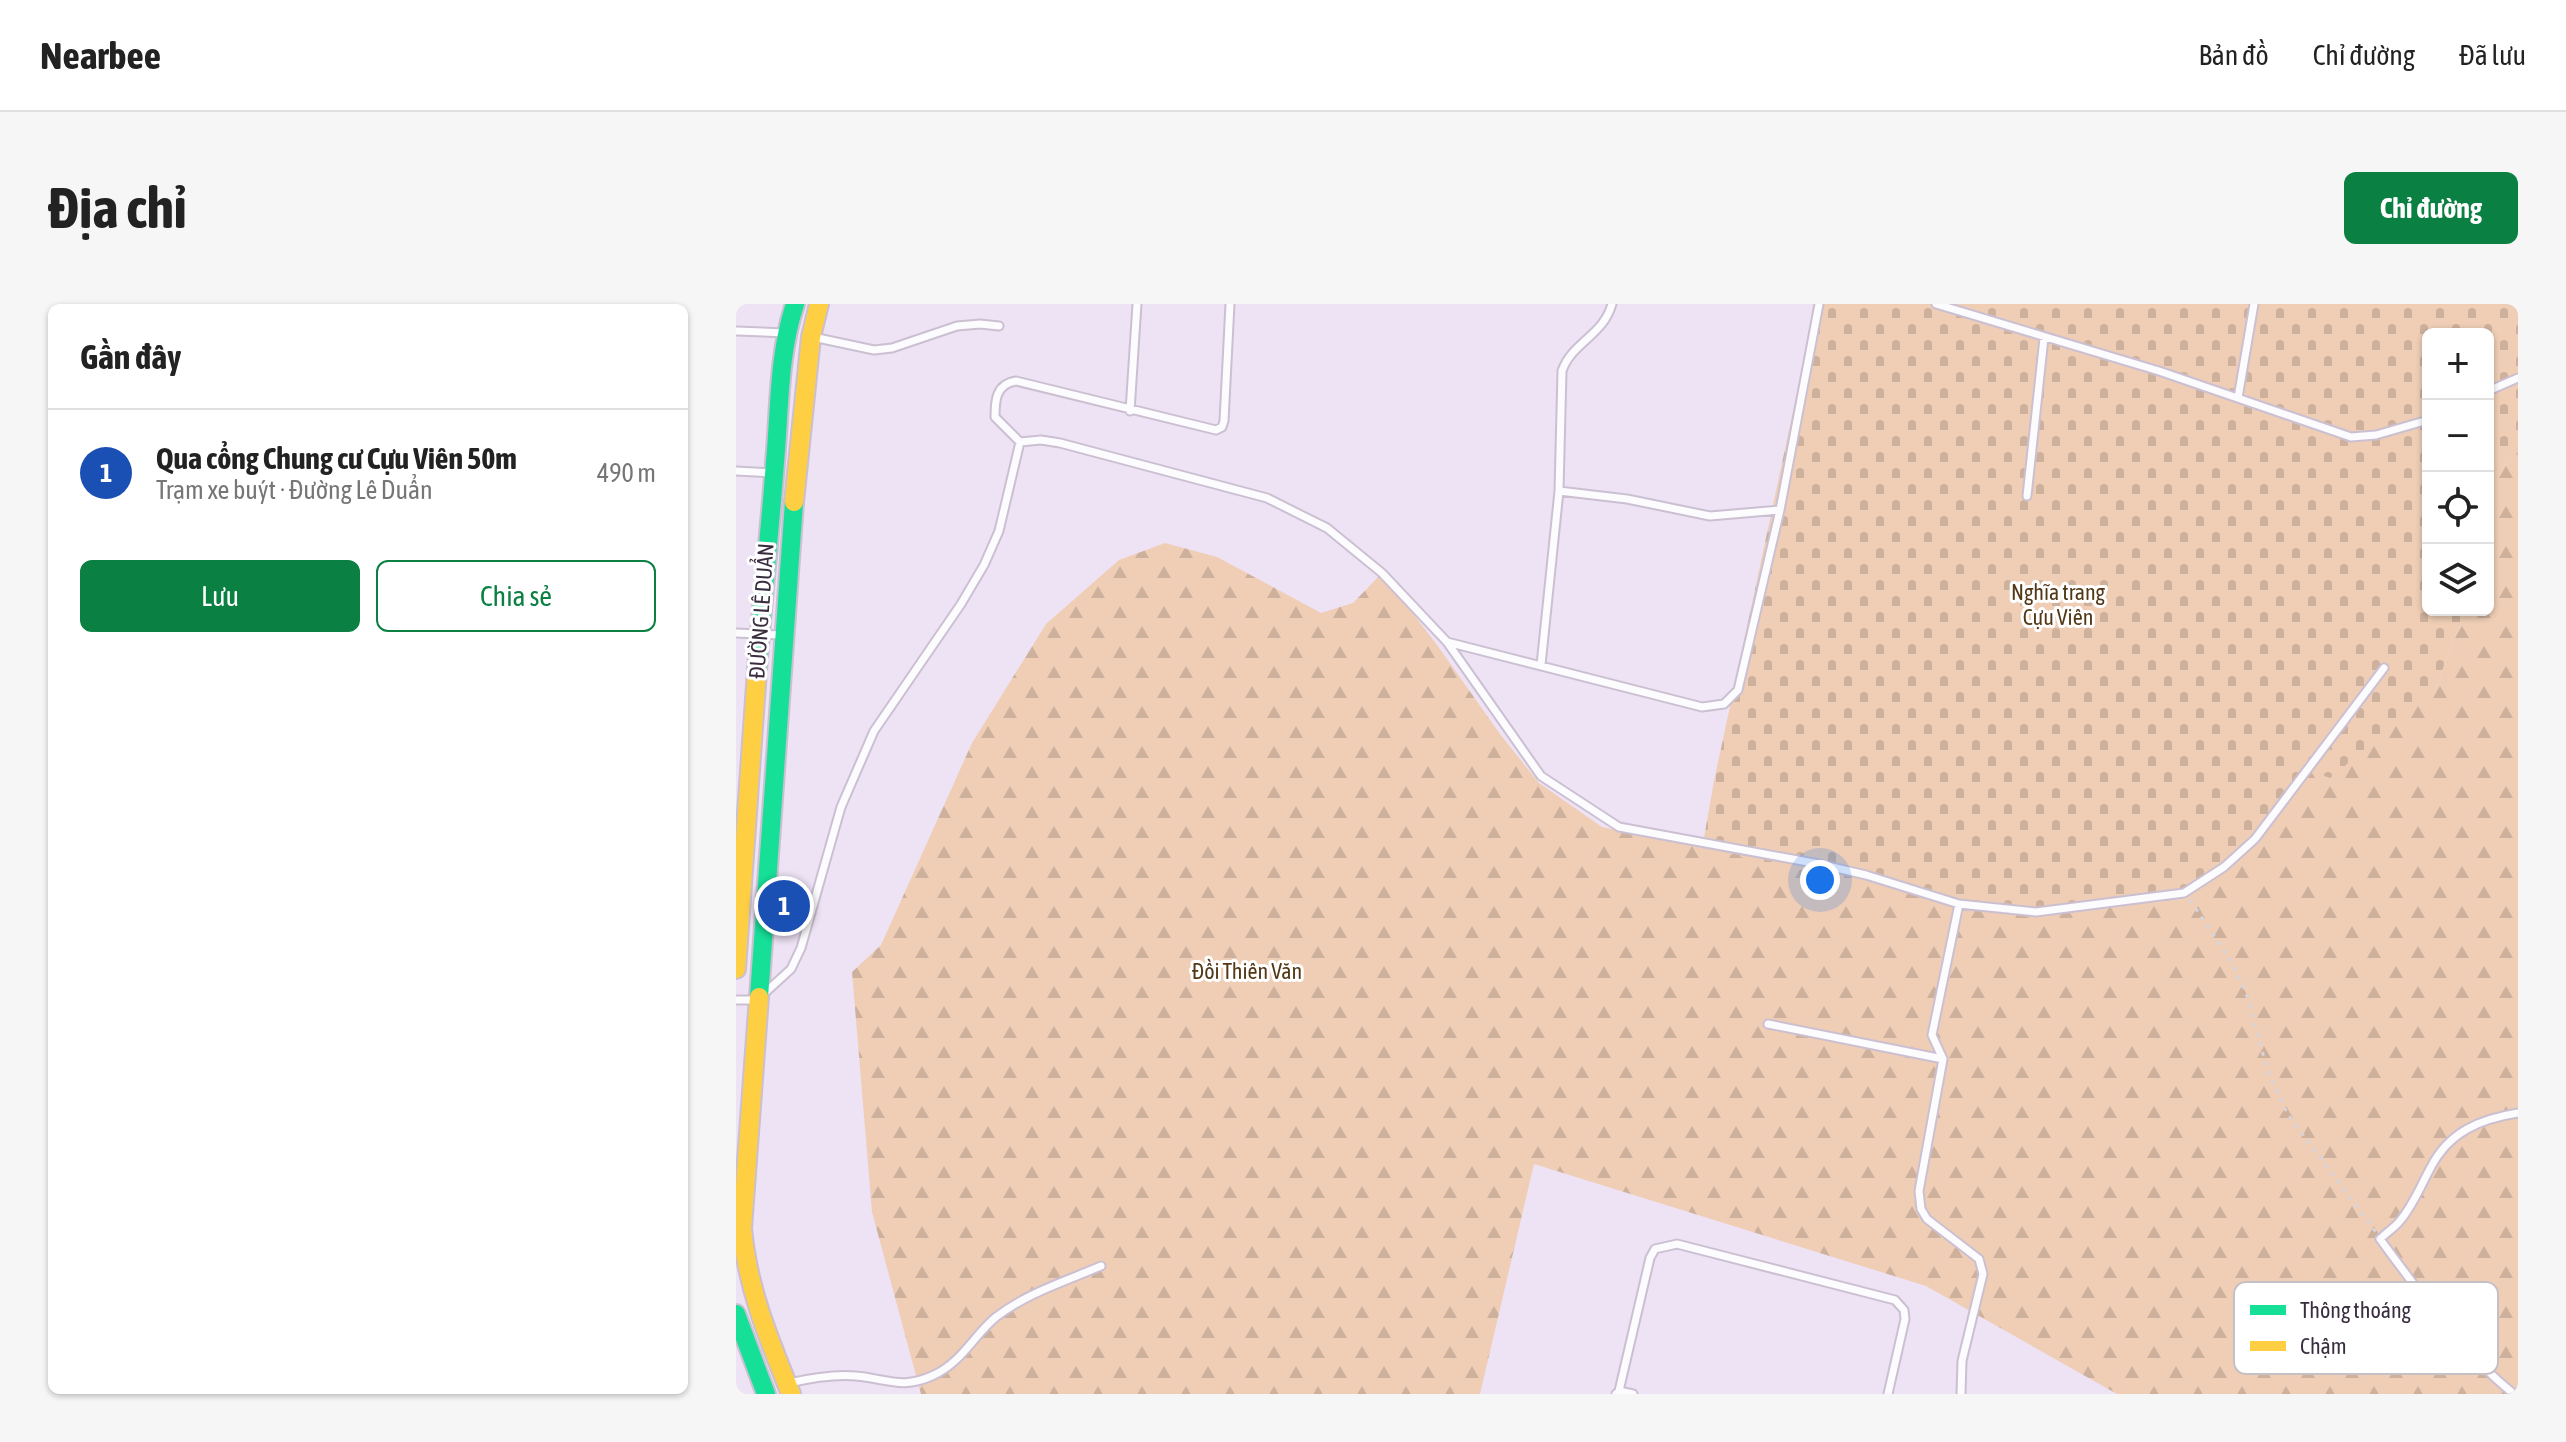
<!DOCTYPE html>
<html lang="vi">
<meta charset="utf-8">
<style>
:root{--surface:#fff;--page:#f6f6f6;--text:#222;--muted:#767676;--line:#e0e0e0;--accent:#0b8043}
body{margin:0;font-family:"Asap Condensed",sans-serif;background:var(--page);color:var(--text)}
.controls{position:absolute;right:24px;top:24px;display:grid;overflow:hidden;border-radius:12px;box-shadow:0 2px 6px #0004}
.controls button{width:72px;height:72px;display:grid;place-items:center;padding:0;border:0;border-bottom:2px solid var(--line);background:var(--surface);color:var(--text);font:40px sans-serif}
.you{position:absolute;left:1084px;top:576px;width:28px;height:28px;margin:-20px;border:6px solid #fff;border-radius:50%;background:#1a73e8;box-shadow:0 0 0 12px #1a73e833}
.badge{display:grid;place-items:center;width:52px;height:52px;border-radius:50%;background:var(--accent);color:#fff;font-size:26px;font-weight:700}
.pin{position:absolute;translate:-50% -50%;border:4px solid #fff;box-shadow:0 2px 8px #0006}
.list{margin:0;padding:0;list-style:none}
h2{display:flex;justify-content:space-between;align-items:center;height:104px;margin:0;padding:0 32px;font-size:34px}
h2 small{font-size:26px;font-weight:400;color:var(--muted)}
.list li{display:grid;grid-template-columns:52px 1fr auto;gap:24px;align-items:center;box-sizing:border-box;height:128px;padding:0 32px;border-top:2px solid var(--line)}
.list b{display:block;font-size:30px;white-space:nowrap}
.list p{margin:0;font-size:26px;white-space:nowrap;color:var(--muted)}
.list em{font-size:26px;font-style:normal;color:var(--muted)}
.actions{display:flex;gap:16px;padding:24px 32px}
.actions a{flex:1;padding:18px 0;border:2px solid var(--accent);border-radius:12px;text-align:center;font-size:28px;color:var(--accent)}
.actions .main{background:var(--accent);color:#fff}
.icon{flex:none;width:44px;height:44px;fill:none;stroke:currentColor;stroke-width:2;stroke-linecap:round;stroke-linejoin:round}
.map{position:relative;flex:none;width:1782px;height:1090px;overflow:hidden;border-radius:12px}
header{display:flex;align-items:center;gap:48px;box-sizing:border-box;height:112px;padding:0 40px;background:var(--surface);border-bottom:2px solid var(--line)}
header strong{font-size:38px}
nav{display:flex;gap:44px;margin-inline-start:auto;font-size:28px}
.intro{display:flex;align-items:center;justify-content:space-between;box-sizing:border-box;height:192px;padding:0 48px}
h1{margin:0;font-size:56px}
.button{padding:20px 36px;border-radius:12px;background:var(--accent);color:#fff;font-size:28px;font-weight:700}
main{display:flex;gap:48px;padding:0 48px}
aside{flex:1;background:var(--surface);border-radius:12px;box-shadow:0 2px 6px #0004}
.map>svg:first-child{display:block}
.forest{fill:url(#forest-firs)}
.cemetery{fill:url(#cemetery-stones)}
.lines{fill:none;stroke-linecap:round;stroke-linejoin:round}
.lane-casing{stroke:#cbc0d1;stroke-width:11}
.fast-casing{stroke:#cbc0d1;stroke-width:22}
.slow-casing{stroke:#cbc0d1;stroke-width:22}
.path{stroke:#d7d4da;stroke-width:3;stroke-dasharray:4 6;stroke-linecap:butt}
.lane{stroke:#fcfbfe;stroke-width:7}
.fast{stroke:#16e098;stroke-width:18}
.slow{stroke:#ffcf43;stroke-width:18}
.labels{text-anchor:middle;stroke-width:6;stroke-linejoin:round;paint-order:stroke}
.park-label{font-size:22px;fill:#523816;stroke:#fff}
.street-label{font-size:22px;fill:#392e3f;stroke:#fff}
.key{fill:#fff;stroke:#c4c0c5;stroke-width:2}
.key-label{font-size:22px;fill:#392e3f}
</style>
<header>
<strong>Nearbee</strong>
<nav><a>Bản đồ</a><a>Chỉ đường</a><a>Đã lưu</a></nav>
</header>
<div class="intro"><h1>Địa chỉ</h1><a class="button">Chỉ đường</a></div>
<main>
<aside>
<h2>Gần đây<small></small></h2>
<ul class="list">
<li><span class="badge" style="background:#1a4fb4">1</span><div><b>Qua cổng Chung cư Cựu Viên 50m</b><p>Trạm xe buýt · Đường Lê Duẩn</p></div><em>490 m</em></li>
</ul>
<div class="actions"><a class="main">Lưu</a><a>Chia sẻ</a></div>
</aside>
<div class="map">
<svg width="1782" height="1090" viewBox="0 0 1782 1090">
<defs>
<pattern id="forest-firs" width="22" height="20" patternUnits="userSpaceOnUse" patternTransform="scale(2)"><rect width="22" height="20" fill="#efceb5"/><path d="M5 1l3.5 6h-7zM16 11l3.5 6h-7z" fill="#ceb19d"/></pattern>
<pattern id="cemetery-stones" width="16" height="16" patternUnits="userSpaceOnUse" patternTransform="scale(2)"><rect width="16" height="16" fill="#efceb5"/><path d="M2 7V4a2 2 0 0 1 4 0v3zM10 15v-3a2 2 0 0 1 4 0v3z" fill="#ceb19d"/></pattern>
</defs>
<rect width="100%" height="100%" fill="#eee2f5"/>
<path class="forest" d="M 1782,150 L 1782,1090 L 1381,1090 L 1190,982 L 798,860 L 744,1090 L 185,1090 L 136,908 L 116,668 L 145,641 L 236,439 L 310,320 L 383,256 L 429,239 L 481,253 L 585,309 L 617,299 L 646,269 L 701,341 L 764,430 L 803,479 L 866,523 L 1295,613 L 1453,594 L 1574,467 L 1698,388 L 1729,306 L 1752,306 L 1752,176 Z"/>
<path class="cemetery" d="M 1080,0 L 1782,0 L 1782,150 L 1752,176 L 1752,30 L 1692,30 L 1692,306 L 1729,306 L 1698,388 L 1594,474 L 1574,467 L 1516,545 L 1453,594 L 1295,613 L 966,545 L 978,477 Z"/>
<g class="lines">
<g class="lane-casing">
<path id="lane" d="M 1200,0 L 1423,67 L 1615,133 L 1640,131 L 1692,116
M 0,27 L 50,29
M 77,33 L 138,46 L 156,44 L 221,22 L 244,20 L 263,22
M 1752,87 L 1782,74
M 1502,94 L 1518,0
M 394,107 L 401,0
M 284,138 L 259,113 C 259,96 260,80 280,77 L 480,126 L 486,123 L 488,117 L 494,0
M 0,167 L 37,169
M 823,187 L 891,195 L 974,212 L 1044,206
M 1291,192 L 1308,34
M 0,329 L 46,331
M 711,338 L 966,403 L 988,400 L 1002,386 L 1044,206 L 1083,0
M 805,361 L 823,187 L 826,67 C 836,38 867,32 876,0
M 1223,600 L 1196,731 L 1207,755 L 1183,887 L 1185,905 L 1191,915 L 1243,955 L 1247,970 L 1226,1057 L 1225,1090
M 0,696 L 21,696 L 55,665 L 65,644 L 105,503 L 138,427 L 225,300 L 248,261 L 263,227 L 284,138 L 305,136 L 324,139 L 531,194 L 591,224 L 646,269 L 711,338 L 805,472 L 883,523 L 1083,560 L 1130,571 L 1223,600 L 1300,608 L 1448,589 L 1488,563 L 1519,535 L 1648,364
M 1032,720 L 1207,755
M 53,1079 C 75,1074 98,1070 120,1072 C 152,1075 166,1086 198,1071 C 226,1058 238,1031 260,1013 C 291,989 330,977 365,962
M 883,1087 L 897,1090
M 880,1090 L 883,1087 L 914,954 L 919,945 L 941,940 L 1159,996 L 1168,1006 L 1169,1015 L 1152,1090
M 1778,1090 C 1729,1052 1681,985 1644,935 C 1650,929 1658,924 1663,918 C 1677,902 1685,881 1695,863 C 1713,828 1744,815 1782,809"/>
</g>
<g class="fast-casing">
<path id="fast" d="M 21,367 C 26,298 34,228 39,158 C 44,104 42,52 59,0
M 23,693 L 58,198
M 0,1010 L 30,1090"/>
</g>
<g class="slow-casing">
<path id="slow" d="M 58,198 L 75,33 L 83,0
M 0,665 L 21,367
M 23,693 L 6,924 C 11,983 33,1036 55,1090"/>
</g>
<path class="path" d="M 1454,596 L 1495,657 L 1510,689 L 1532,768 L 1551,809 L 1640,928"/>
<use href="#lane" class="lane"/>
<use href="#fast" class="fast"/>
<use href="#slow" class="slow"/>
</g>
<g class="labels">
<g class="park-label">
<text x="1322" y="296">Nghĩa trang<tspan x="1322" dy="25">Cựu Viên</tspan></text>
<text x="511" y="675">Đồi Thiên Văn</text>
</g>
<g class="street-label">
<text transform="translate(25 307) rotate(-86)" y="8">ĐƯỜNG LÊ DUẨN</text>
</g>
</g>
<rect x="1498" y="978" width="264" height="92" rx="12" class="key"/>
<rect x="1514" y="1001" width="36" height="10" fill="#16e098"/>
<rect x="1514" y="1037" width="36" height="10" fill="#ffcf43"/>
<g class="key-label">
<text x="1564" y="1014">Thông thoáng</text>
<text x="1564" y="1050">Chậm</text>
</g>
</svg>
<div class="controls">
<button>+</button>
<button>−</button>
<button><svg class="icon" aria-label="locate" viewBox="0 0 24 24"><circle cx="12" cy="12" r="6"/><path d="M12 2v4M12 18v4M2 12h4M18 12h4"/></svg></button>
<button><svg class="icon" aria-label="layers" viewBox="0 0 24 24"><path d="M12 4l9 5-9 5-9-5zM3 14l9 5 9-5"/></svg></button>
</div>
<div class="you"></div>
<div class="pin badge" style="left:48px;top:602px;background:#1a4fb4">1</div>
</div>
</main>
